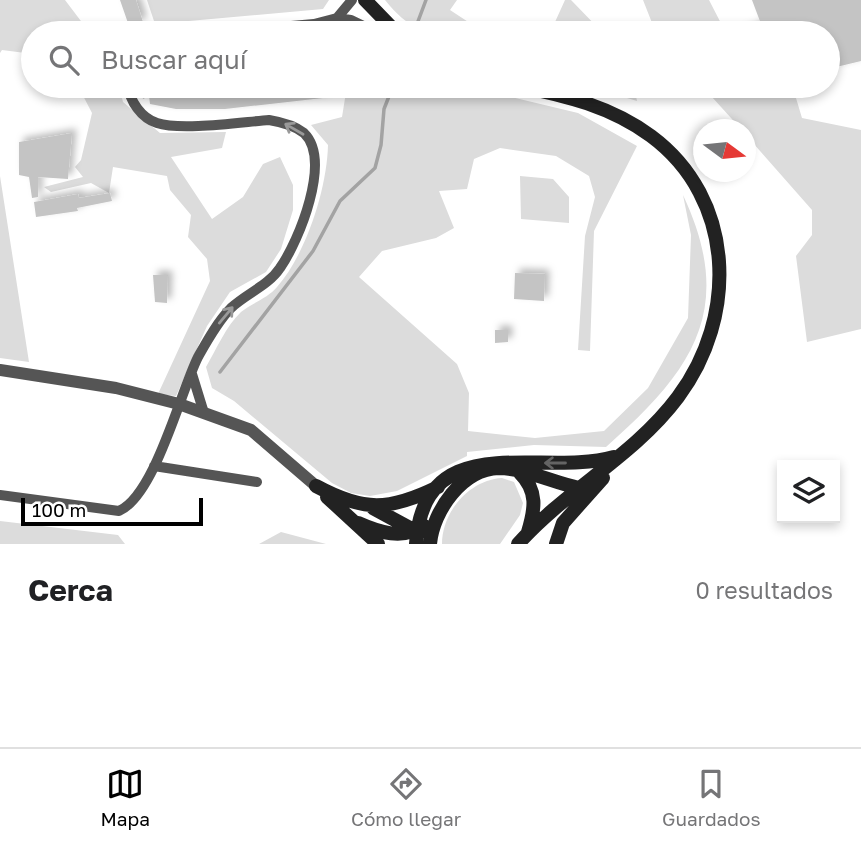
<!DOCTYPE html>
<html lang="es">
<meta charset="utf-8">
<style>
:root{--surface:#fff;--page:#f6f6f6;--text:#202124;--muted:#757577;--line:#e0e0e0;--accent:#000}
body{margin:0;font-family:"Golos Text",sans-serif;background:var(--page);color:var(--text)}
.controls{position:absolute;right:21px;bottom:21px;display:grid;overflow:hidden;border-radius:0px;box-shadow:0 4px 10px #0003}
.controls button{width:63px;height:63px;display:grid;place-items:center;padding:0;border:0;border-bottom:2px solid var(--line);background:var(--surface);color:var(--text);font:35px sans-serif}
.compass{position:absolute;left:693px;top:119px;width:63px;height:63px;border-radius:50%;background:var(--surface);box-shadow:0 4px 10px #0003;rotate:105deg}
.scale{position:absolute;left:21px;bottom:18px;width:182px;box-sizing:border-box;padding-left:7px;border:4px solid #000;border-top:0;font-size:19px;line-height:24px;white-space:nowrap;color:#000;-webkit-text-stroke:5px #fff;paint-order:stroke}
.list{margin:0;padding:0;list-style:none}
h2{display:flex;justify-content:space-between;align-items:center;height:91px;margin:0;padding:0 28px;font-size:30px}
h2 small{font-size:23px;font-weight:400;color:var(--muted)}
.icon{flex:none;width:38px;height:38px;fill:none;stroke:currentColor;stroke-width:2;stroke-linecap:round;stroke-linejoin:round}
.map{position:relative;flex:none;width:861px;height:544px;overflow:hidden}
.search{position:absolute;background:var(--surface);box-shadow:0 4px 10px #0003;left:21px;right:21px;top:21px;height:77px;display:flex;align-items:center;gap:18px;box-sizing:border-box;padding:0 24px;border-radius:38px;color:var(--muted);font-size:26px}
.sheet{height:203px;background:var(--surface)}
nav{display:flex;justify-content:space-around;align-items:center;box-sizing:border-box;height:98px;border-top:2px solid var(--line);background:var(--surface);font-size:19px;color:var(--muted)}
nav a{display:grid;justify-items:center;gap:4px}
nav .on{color:var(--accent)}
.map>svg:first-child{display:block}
.green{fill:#dcdcdc}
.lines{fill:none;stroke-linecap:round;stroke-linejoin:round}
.stream{stroke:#a3a3a3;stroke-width:3.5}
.building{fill:#c4c4c4;filter:url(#shadow)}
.minor{stroke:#555;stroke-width:10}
.tertiary{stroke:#555;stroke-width:12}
.secondary{stroke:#222;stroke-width:14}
.oneway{stroke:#999}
.oneway2{stroke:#646464}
</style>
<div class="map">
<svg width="861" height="544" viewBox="0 0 861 544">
<defs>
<filter id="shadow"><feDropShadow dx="4.5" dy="-4.5" stdDeviation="3.5" flood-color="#0004"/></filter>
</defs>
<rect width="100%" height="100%" fill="#fff"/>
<path class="green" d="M 0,0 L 65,0 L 90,33 L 33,33 L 33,54 L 2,50 L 0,53 Z
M 147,0 L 329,0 L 323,9 L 155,24 Z
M 385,0 L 457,0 L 450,10 L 485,33 C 437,33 418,41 385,0 Z
M 565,0 L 571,0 L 603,33 L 550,33 Z
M 643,0 L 709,0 L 726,33 L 656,33 Z
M 78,86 L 119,86 L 123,102 L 160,133 L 226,132 L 222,148 L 171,157 L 212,219 L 243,197 L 263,164 L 280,157 L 293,185 L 293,210 L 281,249 L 266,272 L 230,292 L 207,326 L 176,396 L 158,394 L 210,281 L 207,259 L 188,237 L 191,215 L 170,190 L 167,176 L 113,167 L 109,193 L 91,183 L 51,192 L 44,187 L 83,177 L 75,167 L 81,160 L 92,113 Z
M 347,86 L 466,86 L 578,113 L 637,146 L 594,231 L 590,351 L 578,350 L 585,236 L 595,197 L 589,176 L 556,156 L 500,148 L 474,159 L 467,189 L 439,191 L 454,228 L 436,238 L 382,251 L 359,277 L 457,364 L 469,393 L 468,431 L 535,438 L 604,431 L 648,388 L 688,318 L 691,235 L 683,195 C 737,310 692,371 606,447 L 534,445 L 467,452 L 467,456 L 397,491 L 370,496 L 351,493 L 332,483 L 234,401 L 212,388 L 206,367 C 216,350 226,326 241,312 C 252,303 268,298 277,287 C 306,254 327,189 328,145 L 311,125 L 342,117 Z
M 587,86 L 634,86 L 637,101 Z
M 702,86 L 793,88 L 802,118 L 861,130 L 861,329 L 807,342 L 796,256 L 812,235 L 812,210 L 746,135 L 746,130 L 741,129 Z
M 0,175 L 0,176 L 29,362 L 0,358 Z
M 520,176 L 553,179 L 569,197 L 569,223 L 521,219 Z
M 502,478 L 514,482 L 523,503 L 520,515 L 500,544 L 442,544 C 442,512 469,480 502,478 Z
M 0,521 L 118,535 L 125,544 L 0,544 Z
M 281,532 L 326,544 L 259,544 Z"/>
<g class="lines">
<path class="stream" d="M 417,24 L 426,0
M 220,372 L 313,251 L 340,201 L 375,168 L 381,145 L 384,109 L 393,86"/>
</g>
<path class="building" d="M 120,0 L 136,0 L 143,22 L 129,26 Z
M 752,0 L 861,0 L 861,61 L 828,69 L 828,33 L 739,33 L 761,24 Z
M 140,86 L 322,86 L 323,98 L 225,109 L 176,109 L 150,104 L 149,96 L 143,99 Z
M 72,133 L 68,179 L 38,177 L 38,197 L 32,198 L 29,177 L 19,175 L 19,142 Z
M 110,193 L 112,201 L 77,208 L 78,211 L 36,217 L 34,202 L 78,194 L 79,198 Z
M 515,273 L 545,274 L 544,301 L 514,299 Z
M 153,275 L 168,275 L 167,303 L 155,302 Z
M 495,330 L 508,330 L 508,342 L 495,343 Z"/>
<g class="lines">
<path class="minor" d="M 337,18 L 351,20 L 378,33
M 211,33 L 314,24 L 337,18 L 352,0
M 339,33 L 343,19
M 192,374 L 204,413
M 154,466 L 257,482
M 0,495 L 119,511 C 155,495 180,393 198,357 C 207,341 218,321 231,308 C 247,293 268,286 280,268 C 299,241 332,160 304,133 C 294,125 281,122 269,120 C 242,122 181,131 157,123 C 141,118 130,101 128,86"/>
<path class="tertiary" d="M 0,370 L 116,388 L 179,404 L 251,430 L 316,486"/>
<path class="secondary" d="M 365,0 L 397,33
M 520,473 C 538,491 535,509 528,532
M 316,486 C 364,512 389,511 438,487
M 327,497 L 378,544
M 373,508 L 419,533
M 358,523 C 378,532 404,541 423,525
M 416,544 C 424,425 542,478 614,457
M 430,544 C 433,511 462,469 499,468 C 524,468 554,483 579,488
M 518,544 C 567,489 634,456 678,397 C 738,317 736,199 651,136 C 612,107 565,95 518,86
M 556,544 L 563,523 L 603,478"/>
</g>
<defs><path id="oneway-shaft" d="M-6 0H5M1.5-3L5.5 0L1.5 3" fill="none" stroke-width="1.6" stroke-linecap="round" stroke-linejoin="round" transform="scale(1.75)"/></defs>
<g class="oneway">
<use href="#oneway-shaft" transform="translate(294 129) rotate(-150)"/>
<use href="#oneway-shaft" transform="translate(226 315) rotate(-50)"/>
</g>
<use class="oneway2" href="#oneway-shaft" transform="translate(555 463) rotate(180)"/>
</svg>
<div class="controls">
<button><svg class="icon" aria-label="layers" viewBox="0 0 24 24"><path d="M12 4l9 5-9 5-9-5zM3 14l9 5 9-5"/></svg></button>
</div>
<svg class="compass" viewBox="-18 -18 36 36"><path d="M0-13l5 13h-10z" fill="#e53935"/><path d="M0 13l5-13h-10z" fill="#757577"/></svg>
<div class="scale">100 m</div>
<div class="search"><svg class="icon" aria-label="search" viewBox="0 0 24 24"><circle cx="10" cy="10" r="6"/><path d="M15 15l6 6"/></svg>Buscar aquí</div>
</div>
<section class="sheet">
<h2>Cerca<small>0 resultados</small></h2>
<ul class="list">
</ul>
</section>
<nav>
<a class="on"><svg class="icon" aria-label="map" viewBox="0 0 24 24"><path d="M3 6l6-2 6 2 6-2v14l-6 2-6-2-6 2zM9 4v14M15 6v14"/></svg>Mapa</a>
<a><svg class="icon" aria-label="directions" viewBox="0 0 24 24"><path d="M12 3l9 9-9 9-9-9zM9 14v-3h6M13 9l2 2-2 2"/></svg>Cómo llegar</a>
<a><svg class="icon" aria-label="saved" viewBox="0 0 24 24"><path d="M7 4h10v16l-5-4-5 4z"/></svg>Guardados</a>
</nav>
